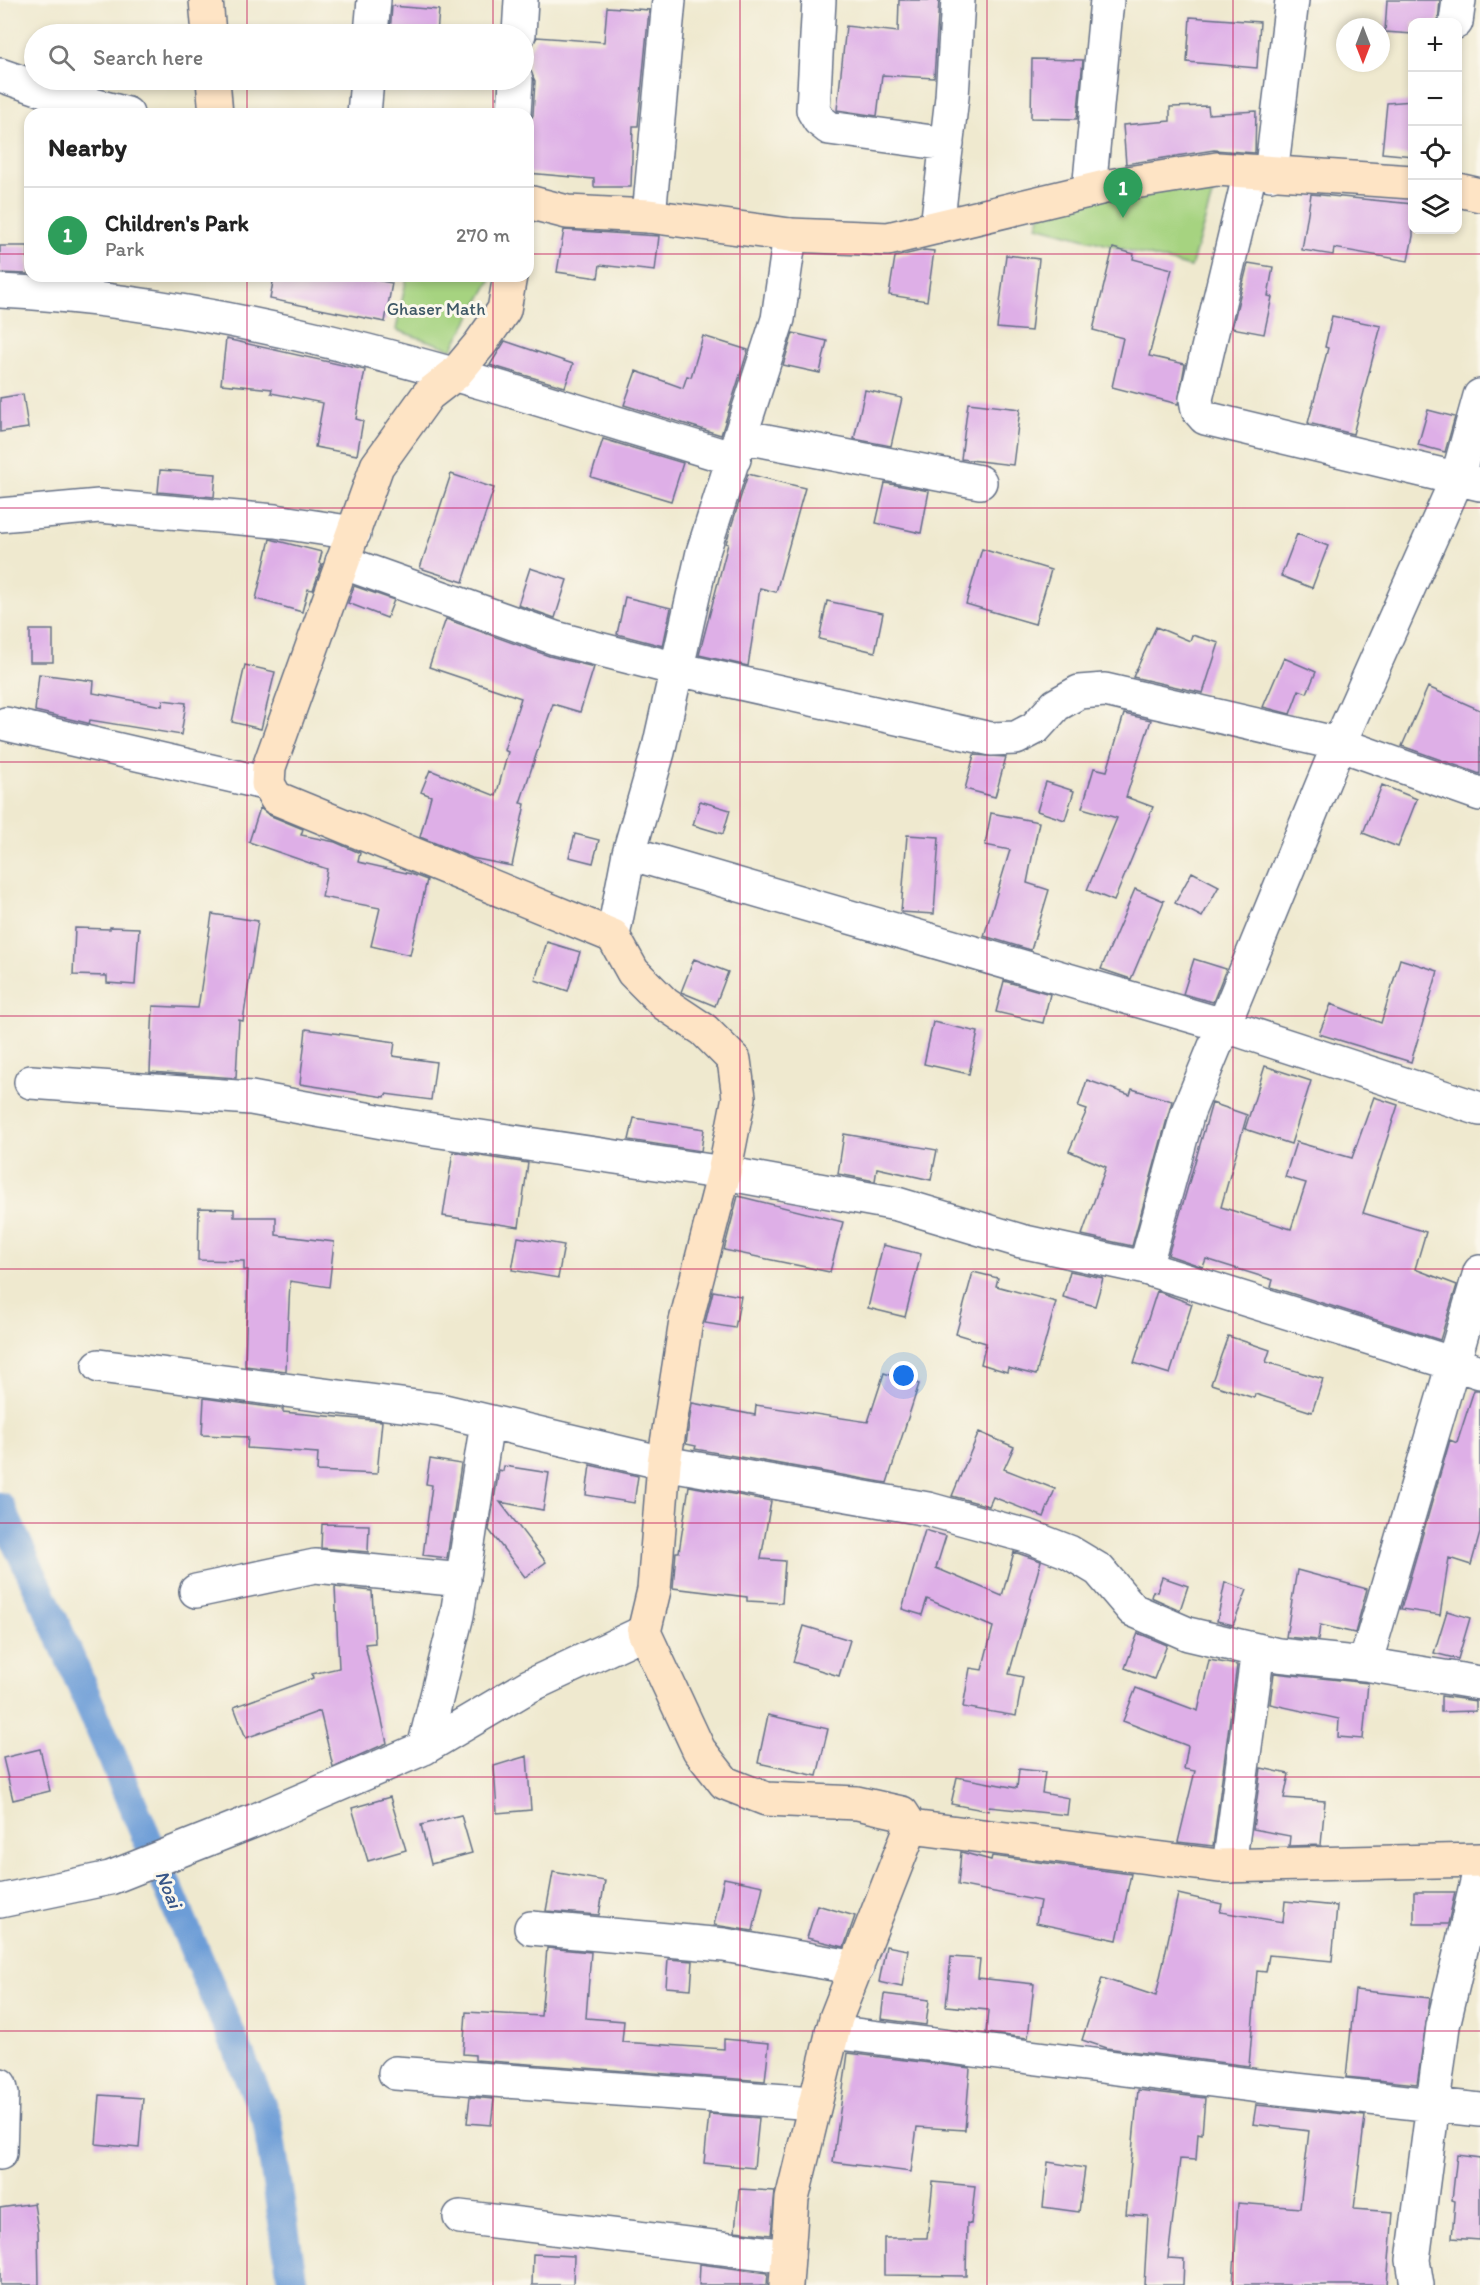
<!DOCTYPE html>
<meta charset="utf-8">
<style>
:root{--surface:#fff;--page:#f2f2f2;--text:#222;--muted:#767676;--line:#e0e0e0;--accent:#db2777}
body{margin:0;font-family:Itim,sans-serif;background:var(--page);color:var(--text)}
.controls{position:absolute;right:18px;top:18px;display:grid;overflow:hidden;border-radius:12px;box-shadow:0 3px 9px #0003}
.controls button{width:54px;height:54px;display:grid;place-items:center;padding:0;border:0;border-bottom:2px solid var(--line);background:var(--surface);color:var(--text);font:30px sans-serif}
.compass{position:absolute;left:1336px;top:18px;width:54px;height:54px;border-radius:50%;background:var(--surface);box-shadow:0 3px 9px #0003;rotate:180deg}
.you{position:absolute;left:904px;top:1376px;width:21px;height:21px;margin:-15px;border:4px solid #fff;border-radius:50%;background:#1a73e8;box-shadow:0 0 0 9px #1a73e833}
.badge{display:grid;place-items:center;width:39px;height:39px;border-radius:50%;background:var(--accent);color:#fff;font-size:20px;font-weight:700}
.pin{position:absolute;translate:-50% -50px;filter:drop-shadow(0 2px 3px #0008)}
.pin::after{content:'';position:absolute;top:32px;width:21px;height:18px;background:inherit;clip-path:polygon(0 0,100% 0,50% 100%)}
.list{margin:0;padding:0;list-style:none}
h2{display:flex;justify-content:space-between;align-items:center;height:78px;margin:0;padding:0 24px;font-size:26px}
h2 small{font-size:20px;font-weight:400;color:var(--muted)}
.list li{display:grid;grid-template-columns:39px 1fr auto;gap:18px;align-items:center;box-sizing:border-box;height:96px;padding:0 24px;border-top:2px solid var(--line)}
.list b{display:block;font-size:22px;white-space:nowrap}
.list p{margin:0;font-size:20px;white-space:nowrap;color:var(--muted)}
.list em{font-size:20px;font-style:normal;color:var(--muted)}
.icon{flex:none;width:33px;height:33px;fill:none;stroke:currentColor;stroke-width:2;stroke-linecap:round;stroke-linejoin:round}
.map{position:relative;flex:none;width:1480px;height:2285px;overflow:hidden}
.search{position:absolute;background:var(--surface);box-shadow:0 3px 9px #0003;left:24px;top:24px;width:510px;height:66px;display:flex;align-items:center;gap:15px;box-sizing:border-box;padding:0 21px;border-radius:33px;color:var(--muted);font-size:22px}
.panel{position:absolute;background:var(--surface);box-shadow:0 3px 9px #0003;left:24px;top:108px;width:510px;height:174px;border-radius:18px}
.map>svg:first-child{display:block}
.green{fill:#a6d380;stroke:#60816f;stroke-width:1.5}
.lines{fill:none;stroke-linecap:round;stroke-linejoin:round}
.canal{stroke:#6d9dd7;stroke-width:30}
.building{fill:#deafe7}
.street-casing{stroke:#657086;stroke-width:36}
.secondary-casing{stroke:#657086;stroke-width:36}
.street{stroke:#fff;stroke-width:33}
.secondary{stroke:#fee4c5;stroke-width:33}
.grid{fill:none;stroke:#c2185b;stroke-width:1.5;stroke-opacity:0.55}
.labels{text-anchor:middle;stroke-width:6;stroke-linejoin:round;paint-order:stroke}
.park-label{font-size:18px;fill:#3e5866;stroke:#fbf7ec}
.water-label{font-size:20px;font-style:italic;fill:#385688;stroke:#fbf7ec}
</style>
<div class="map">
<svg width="1480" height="2285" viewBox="0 0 1480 2285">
<rect width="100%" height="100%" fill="#fbf7ec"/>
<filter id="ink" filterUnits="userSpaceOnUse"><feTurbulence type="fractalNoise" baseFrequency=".0167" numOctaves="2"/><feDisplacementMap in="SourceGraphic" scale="12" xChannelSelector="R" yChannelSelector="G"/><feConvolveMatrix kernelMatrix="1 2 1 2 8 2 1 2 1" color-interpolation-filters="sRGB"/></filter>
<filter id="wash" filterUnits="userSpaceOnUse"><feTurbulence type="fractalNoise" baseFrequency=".008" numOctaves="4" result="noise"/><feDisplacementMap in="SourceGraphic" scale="24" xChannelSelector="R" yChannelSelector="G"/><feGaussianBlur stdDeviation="1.35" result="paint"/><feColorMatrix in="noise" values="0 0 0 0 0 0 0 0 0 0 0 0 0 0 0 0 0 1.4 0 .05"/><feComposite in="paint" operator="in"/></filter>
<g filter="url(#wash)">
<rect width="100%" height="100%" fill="#efe9cf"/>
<path class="green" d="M 1218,176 L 1191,267 L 1037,226 L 1042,210 Z
M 407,276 L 493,276 L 452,349 L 396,330 Z"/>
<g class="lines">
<path class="canal" d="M 0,1507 L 57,1628 L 267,2119 L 293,2285"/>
</g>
<g id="blocks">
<path class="building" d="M 899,0 L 939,0 L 934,78 L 882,75 L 877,116 L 837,110 L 846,26 L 898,32 Z
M 1387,0 L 1440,0 L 1438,22 L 1413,22 L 1413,34 L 1385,32 Z
M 392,6 L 439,10 L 437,34 L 390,34 Z
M 607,7 L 649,10 L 638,126 L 633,126 L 631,187 L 594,187 L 594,179 L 528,173 L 528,126 L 533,115 L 535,81 L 528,67 L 530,49 L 537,37 L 604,42 Z
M 1190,17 L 1260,22 L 1257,68 L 1187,62 Z
M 1032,59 L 1083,60 L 1077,119 L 1031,118 Z
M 1413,101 L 1413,156 L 1382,153 L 1387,103 Z
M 1208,106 L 1209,114 L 1256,111 L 1255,153 L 1214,150 L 1126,164 L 1123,125 L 1170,121 L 1170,107 Z
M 1311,194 L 1413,204 L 1413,236 L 1408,261 L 1334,248 L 1333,255 L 1302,250 Z
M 564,230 L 659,236 L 655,271 L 600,265 L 598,278 L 557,272 Z
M 0,246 L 28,246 L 28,274 L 0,273 Z
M 1113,248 L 1134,254 L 1133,259 L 1172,269 L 1149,356 L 1185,364 L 1178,404 L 1112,387 L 1123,338 L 1093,330 Z
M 924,250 L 934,251 L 927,301 L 889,295 L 895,257 Z
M 1006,255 L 1039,259 L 1031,331 L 997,328 Z
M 1248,263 L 1273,267 L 1268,296 L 1272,297 L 1264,334 L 1232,328 Z
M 274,276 L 354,276 L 392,283 L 385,322 L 270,299 Z
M 1332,316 L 1381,326 L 1353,434 L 1308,423 L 1328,348 L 1325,347 Z
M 793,333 L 827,341 L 820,373 L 783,365 Z
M 703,336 L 748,350 L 721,435 L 624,405 L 636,371 L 683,388 L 687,376 L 691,377 Z
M 226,339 L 365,370 L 356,419 L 363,421 L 357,455 L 315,447 L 323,403 L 271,393 L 272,389 L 221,384 Z
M 505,341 L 573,364 L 565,387 L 490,365 Z
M 865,390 L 902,398 L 891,446 L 854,439 Z
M 23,394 L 28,428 L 0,432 L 0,398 Z
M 968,403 L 1020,409 L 1013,465 L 961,459 Z
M 1428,410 L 1455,417 L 1445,452 L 1418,445 Z
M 603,439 L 683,463 L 671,501 L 591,477 Z
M 160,470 L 216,474 L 214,497 L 158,492 Z
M 451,474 L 494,488 L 463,582 L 420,568 Z
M 748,474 L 805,488 L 776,592 L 760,588 L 748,666 L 699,655 L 728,544 L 726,543 Z
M 885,483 L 929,491 L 921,533 L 876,523 Z
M 1297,534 L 1328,546 L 1312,588 L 1281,576 Z
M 270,539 L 322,552 L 319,563 L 322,564 L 313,590 L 308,589 L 302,612 L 256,599 Z
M 982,549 L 1051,570 L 1035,624 L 966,604 Z
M 530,568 L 567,580 L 555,618 L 518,605 Z
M 354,586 L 394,600 L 387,618 L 348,603 Z
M 625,597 L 671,608 L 663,646 L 617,634 Z
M 827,601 L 883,613 L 875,652 L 819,639 Z
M 446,619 L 549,656 L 594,667 L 580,712 L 553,704 L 520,803 L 525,804 L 512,866 L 472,858 L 420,837 L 431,796 L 421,792 L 430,770 L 496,796 L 508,752 L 504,750 L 521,698 L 429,667 Z
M 1156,627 L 1190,641 L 1192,635 L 1219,643 L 1203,693 L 1133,677 Z
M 30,630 L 53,630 L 53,662 L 30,662 Z
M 1284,658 L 1316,672 L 1307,693 L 1299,690 L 1290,714 L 1263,707 Z
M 245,665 L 275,672 L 261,729 L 232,722 Z
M 39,674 L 94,681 L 93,693 L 162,706 L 163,700 L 186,703 L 181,735 L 90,720 L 89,724 L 87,723 L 35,711 Z
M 1428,687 L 1480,710 L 1480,774 L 1402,746 Z
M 1124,714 L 1151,720 L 1126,797 L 1153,807 L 1114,901 L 1087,890 L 1117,818 L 1082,808 L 1094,768 L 1107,771 Z
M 974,755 L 1006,757 L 995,797 L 965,789 Z
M 1046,782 L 1074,791 L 1065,820 L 1037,811 Z
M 1382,785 L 1417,799 L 1398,847 L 1363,833 Z
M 700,801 L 730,810 L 723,834 L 693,825 Z
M 260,808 L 269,815 L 303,829 L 301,835 L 335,842 L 360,853 L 358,862 L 411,874 L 427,880 L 410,955 L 371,946 L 380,908 L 322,897 L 327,869 L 249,842 Z
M 991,813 L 1039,822 L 1027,883 L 1049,890 L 1031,950 L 984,936 L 1010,850 L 985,845 Z
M 575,834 L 599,840 L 593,863 L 569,857 Z
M 907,835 L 939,837 L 934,914 L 901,912 Z
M 1192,872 L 1219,886 L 1202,917 L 1175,903 Z
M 1135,889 L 1164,901 L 1131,979 L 1101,969 Z
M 212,914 L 258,921 L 243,1021 L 239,1020 L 236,1078 L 150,1072 L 153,1006 L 198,1008 Z
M 110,927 L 139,928 L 135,985 L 107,983 L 107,976 L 73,975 L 75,928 L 110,929 Z
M 547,942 L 580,952 L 568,991 L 535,980 Z
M 694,959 L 728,972 L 715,1006 L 681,992 Z
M 1194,959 L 1226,969 L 1213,1002 L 1183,994 Z
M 1400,959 L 1438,971 L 1411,1062 L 1319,1034 L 1331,1004 L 1381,1023 Z
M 1004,981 L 1050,994 L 1043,1023 L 996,1012 Z
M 933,1022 L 978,1032 L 969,1074 L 924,1064 Z
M 306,1029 L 395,1042 L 393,1056 L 436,1062 L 431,1100 L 386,1094 L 385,1097 L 300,1084 Z
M 1265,1066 L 1311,1081 L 1291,1144 L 1245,1129 Z
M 1087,1080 L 1130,1095 L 1132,1089 L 1172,1101 L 1132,1246 L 1082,1235 L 1106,1167 L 1069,1151 L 1087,1110 L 1078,1107 Z
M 1374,1097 L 1398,1105 L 1363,1213 L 1426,1232 L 1415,1269 L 1457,1285 L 1440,1340 L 1271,1287 L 1273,1280 L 1206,1259 L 1203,1267 L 1168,1255 L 1212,1103 L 1247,1115 L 1221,1207 L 1291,1229 L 1306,1183 L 1285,1177 L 1296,1142 L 1352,1158 Z
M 634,1118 L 704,1129 L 701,1151 L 629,1140 Z
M 844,1134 L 937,1150 L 931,1180 L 877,1168 L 875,1181 L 838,1174 Z
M 453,1152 L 528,1163 L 519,1227 L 443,1216 Z
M 738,1196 L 843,1222 L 830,1272 L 724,1250 Z
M 199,1208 L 234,1209 L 234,1217 L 276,1217 L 276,1235 L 334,1242 L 329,1287 L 290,1281 L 286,1371 L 245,1366 L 248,1270 L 244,1270 L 244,1261 L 198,1260 Z
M 518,1237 L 564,1245 L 558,1278 L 512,1270 Z
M 883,1245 L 921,1254 L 905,1317 L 868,1308 Z
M 1070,1271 L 1103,1278 L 1095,1306 L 1063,1297 Z
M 973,1272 L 998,1278 L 996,1286 L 1056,1302 L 1036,1375 L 1008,1368 L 1007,1372 L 981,1364 L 986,1343 L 956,1334 Z
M 713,1291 L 741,1296 L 735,1328 L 705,1323 Z
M 1157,1291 L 1192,1304 L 1170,1374 L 1134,1363 Z
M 1228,1336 L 1270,1350 L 1266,1362 L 1323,1379 L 1312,1412 L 1255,1394 L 1254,1398 L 1211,1384 Z
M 884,1373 L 919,1384 L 887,1483 L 695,1449 L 696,1446 L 686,1444 L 692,1403 L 755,1415 L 756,1405 L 868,1422 Z
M 1474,1390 L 1480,1390 L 1480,1533 L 1471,1565 L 1449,1558 L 1440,1615 L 1401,1609 L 1450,1440 L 1457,1443 Z
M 204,1398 L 283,1409 L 283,1412 L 382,1421 L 377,1474 L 317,1471 L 318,1453 L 247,1448 L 248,1437 L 202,1435 Z
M 979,1432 L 1014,1447 L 1004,1469 L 1055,1489 L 1044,1517 L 993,1497 L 989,1506 L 952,1496 Z
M 430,1459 L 461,1464 L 447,1558 L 423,1555 L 432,1485 L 426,1484 Z
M 590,1465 L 638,1476 L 634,1503 L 586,1495 Z
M 504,1466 L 549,1473 L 543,1510 L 500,1502 L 546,1562 L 525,1577 L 489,1530 L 499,1470 L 503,1471 Z
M 689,1486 L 771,1501 L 761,1559 L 785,1561 L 782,1603 L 747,1601 L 747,1597 L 673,1588 L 676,1552 L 679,1552 Z
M 322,1524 L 369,1525 L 368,1552 L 321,1548 Z
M 925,1530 L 946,1536 L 936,1568 L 1002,1596 L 1014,1552 L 1041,1561 L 1009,1674 L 1023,1677 L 1016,1716 L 963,1707 L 970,1668 L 982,1670 L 993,1627 L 927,1599 L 922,1615 L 902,1609 Z
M 1297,1570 L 1367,1589 L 1355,1633 L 1320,1625 L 1318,1640 L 1286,1637 Z
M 1162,1577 L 1188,1586 L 1180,1610 L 1151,1597 L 1153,1591 L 1157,1592 Z
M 1225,1582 L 1247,1590 L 1233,1625 L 1217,1621 Z
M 335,1587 L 372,1591 L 375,1643 L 365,1644 L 387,1743 L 333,1767 L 320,1711 L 246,1738 L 234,1707 L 313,1678 L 312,1674 L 339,1668 Z
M 1447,1611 L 1470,1618 L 1458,1659 L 1434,1653 Z
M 804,1626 L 850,1640 L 839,1676 L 793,1662 Z
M 1138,1633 L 1167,1645 L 1154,1679 L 1125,1668 Z
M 1209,1660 L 1237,1665 L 1213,1846 L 1178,1842 L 1195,1771 L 1184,1769 L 1188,1746 L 1123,1721 L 1136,1688 L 1198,1711 Z
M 1274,1673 L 1368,1683 L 1363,1739 L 1338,1737 L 1339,1719 L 1270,1704 Z
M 1441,1696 L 1476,1701 L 1476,1711 L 1441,1712 Z
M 768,1715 L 828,1729 L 817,1776 L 758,1763 Z
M 40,1749 L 50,1791 L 13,1800 L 3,1758 Z
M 527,1756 L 531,1810 L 497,1813 L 494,1766 Z
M 1261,1768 L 1289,1774 L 1284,1798 L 1325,1801 L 1321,1845 L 1289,1846 L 1290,1836 L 1253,1829 Z
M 1019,1769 L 1045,1772 L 1042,1793 L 1069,1798 L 1067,1815 L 989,1807 L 988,1811 L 951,1804 L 957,1777 L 1017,1788 Z
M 390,1797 L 406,1850 L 368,1861 L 352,1808 Z
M 461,1815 L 472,1853 L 431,1864 L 421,1825 Z
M 961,1852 L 991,1860 L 992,1856 L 1131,1874 L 1117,1940 L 1036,1923 L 1040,1901 L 958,1885 Z
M 553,1872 L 605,1881 L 599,1915 L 546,1911 Z
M 724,1878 L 763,1886 L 753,1931 L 714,1925 Z
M 1414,1892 L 1455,1892 L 1448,1924 L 1414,1924 Z
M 1178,1894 L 1222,1904 L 1220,1912 L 1283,1922 L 1285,1901 L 1337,1906 L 1332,1961 L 1269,1955 L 1266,1972 L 1257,1971 L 1249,2066 L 1106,2048 L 1082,2040 L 1102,1978 L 1156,1996 Z
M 817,1905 L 855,1916 L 844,1947 L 807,1938 Z
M 886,1946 L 908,1950 L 902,1987 L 879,1982 Z
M 547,1948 L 591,1952 L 586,2018 L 624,2021 L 622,2042 L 724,2049 L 724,2039 L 769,2043 L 765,2081 L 475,2060 L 475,2055 L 463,2054 L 466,2012 L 541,2016 Z
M 951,1957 L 980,1959 L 978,1978 L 1034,1984 L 1028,2038 L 986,2033 L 988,2010 L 946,2006 Z
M 668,1959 L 693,1961 L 691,1989 L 666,1987 Z
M 1355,1990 L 1430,1998 L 1417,2084 L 1346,2077 Z
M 884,1994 L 929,2000 L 926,2025 L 881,2019 Z
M 848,2053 L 970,2068 L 965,2130 L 917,2127 L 911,2172 L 833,2162 Z
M 1138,2090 L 1205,2098 L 1202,2134 L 1198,2133 L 1196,2160 L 1180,2159 L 1168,2258 L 1184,2259 L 1183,2285 L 1144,2285 L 1148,2216 L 1126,2214 Z
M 100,2095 L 143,2098 L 139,2148 L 96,2144 Z
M 470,2097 L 494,2099 L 491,2125 L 467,2123 Z
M 1256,2105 L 1365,2116 L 1354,2209 L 1393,2212 L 1387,2285 L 1233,2285 L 1238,2203 L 1300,2208 L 1309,2131 L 1253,2124 Z
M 709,2114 L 759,2118 L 754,2168 L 704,2163 Z
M 1457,2155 L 1480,2158 L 1480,2240 L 1452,2238 L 1455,2201 L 1452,2200 Z
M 1048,2162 L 1085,2168 L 1079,2212 L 1043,2207 Z
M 933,2182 L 975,2186 L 971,2224 L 967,2223 L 966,2276 L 884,2275 L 884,2238 L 927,2238 Z
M 739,2189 L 775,2191 L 771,2235 L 735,2231 Z
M 34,2203 L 38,2231 L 39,2285 L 0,2285 L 0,2208 Z
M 533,2254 L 574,2256 L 573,2285 L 532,2285 Z
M 700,2264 L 768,2273 L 767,2285 L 699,2285 Z"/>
</g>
</g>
<g filter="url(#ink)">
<use href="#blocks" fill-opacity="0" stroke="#657086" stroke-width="1.5"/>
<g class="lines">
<g class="street-casing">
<path id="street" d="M 819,0 L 813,110 L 819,120 L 829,128 L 947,144
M 1456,22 L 1459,0
M 371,34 L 374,0
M 519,34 L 521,0
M 0,75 L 67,98 L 127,114
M 364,114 L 367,80
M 514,114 L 516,80
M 1250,172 L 1196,399 L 1198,410 L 1205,418 L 1480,484
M 1271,174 L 1292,0
M 1089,191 L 1107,0
M 649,216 L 669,0
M 937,227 L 952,97 L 958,0
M 0,291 C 253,303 494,386 734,459
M 740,436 L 980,482
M 0,515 L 99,506 L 275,521 L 354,533
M 342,562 L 555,638 L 677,669 L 991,739 L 1016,738 L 1035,728 L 1056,705 L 1079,692 L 1105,690 L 1339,744 L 1480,794
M 6,724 L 268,784
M 629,853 L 1223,1025 L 1480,1109
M 613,936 L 629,853 L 658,752 L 703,552 L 778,319 L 790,235
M 31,1082 L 251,1098 L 399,1125 L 724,1173 L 897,1204 L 1021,1241 L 1145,1268 L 1480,1372
M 1145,1268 L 1188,1112 L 1339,744 L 1457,479 L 1480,396
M 99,1366 L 440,1410 L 664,1463 L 928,1509 L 1030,1537 L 1069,1552 L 1099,1570 L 1133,1610 L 1188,1634 L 1278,1655 L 1365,1664 L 1480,1683
M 196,1591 L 315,1566 L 463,1580
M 1365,1664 L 1480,1272
M 424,1748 L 457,1615 L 487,1422
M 1229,1866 L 1258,1650
M 0,1901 L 110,1878 L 256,1820 L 424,1748 L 529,1686 L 644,1632
M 531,1928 L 724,1945 L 857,1968
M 832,2032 L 1259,2086 L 1480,2110
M 395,2073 L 814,2103
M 0,2085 L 2,2094 L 0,2153
M 460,2217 L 788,2256
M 1417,2285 L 1413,2260 L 1443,2026 L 1480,1869"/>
</g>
<g class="secondary-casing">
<path id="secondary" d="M 206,0 L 209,34
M 213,80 L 216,114
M 1458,190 L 1480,195
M 528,202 L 567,212 L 649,216 L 790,235 L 888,239 L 1109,186 L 1217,169 L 1412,182
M 510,276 L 504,310 L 480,344 L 455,374 L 428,395 L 377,466 L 269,767 L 268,784 L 276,798 L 613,936 L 633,972 L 665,1004 L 704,1030 L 734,1060 L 739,1097 L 724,1173 L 686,1321 L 664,1463 L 654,1590 L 644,1632 L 699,1750 L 725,1783 L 766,1799 L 857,1803 L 902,1813 L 911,1827 L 836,2018 L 792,2199 L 786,2285
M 911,1827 L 1219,1866 L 1480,1860"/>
</g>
<use href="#street" class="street"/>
<use href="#secondary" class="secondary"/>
</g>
</g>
<path class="grid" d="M 247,0 L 247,34M 493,0 L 493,34M 740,0 L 740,2285M 987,0 L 987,2285M 1233,0 L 1233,2285M 247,80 L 247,114M 493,80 L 493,114M 0,254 L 30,254M 528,254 L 1480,254M 247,276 L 247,2285M 493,276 L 493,2285M 0,508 L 1480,508M 0,762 L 1480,762M 0,1016 L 1480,1016M 0,1269 L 1480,1269M 0,1523 L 1480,1523M 0,1777 L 1480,1777M 0,2031 L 1480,2031"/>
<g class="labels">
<g class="park-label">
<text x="436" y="315">Ghaser Math</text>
</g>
<g class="water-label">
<text transform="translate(169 1889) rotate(67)" y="7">Noai</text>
</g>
</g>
</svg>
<div class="controls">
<button>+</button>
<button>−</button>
<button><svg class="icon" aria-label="locate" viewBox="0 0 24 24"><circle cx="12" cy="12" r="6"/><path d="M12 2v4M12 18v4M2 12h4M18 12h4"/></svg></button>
<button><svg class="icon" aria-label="layers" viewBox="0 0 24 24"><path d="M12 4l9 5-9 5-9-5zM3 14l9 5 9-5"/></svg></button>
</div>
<svg class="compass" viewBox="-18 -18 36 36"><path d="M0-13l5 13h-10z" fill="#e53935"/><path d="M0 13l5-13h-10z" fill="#767676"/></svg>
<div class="you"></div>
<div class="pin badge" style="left:1123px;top:218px;background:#2e9e5b">1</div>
<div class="search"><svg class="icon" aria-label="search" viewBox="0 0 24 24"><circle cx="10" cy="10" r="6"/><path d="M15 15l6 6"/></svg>Search here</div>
<section class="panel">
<h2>Nearby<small></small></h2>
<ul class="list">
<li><span class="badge" style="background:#2e9e5b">1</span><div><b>Children's Park</b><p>Park</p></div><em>270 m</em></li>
</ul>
</section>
</div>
